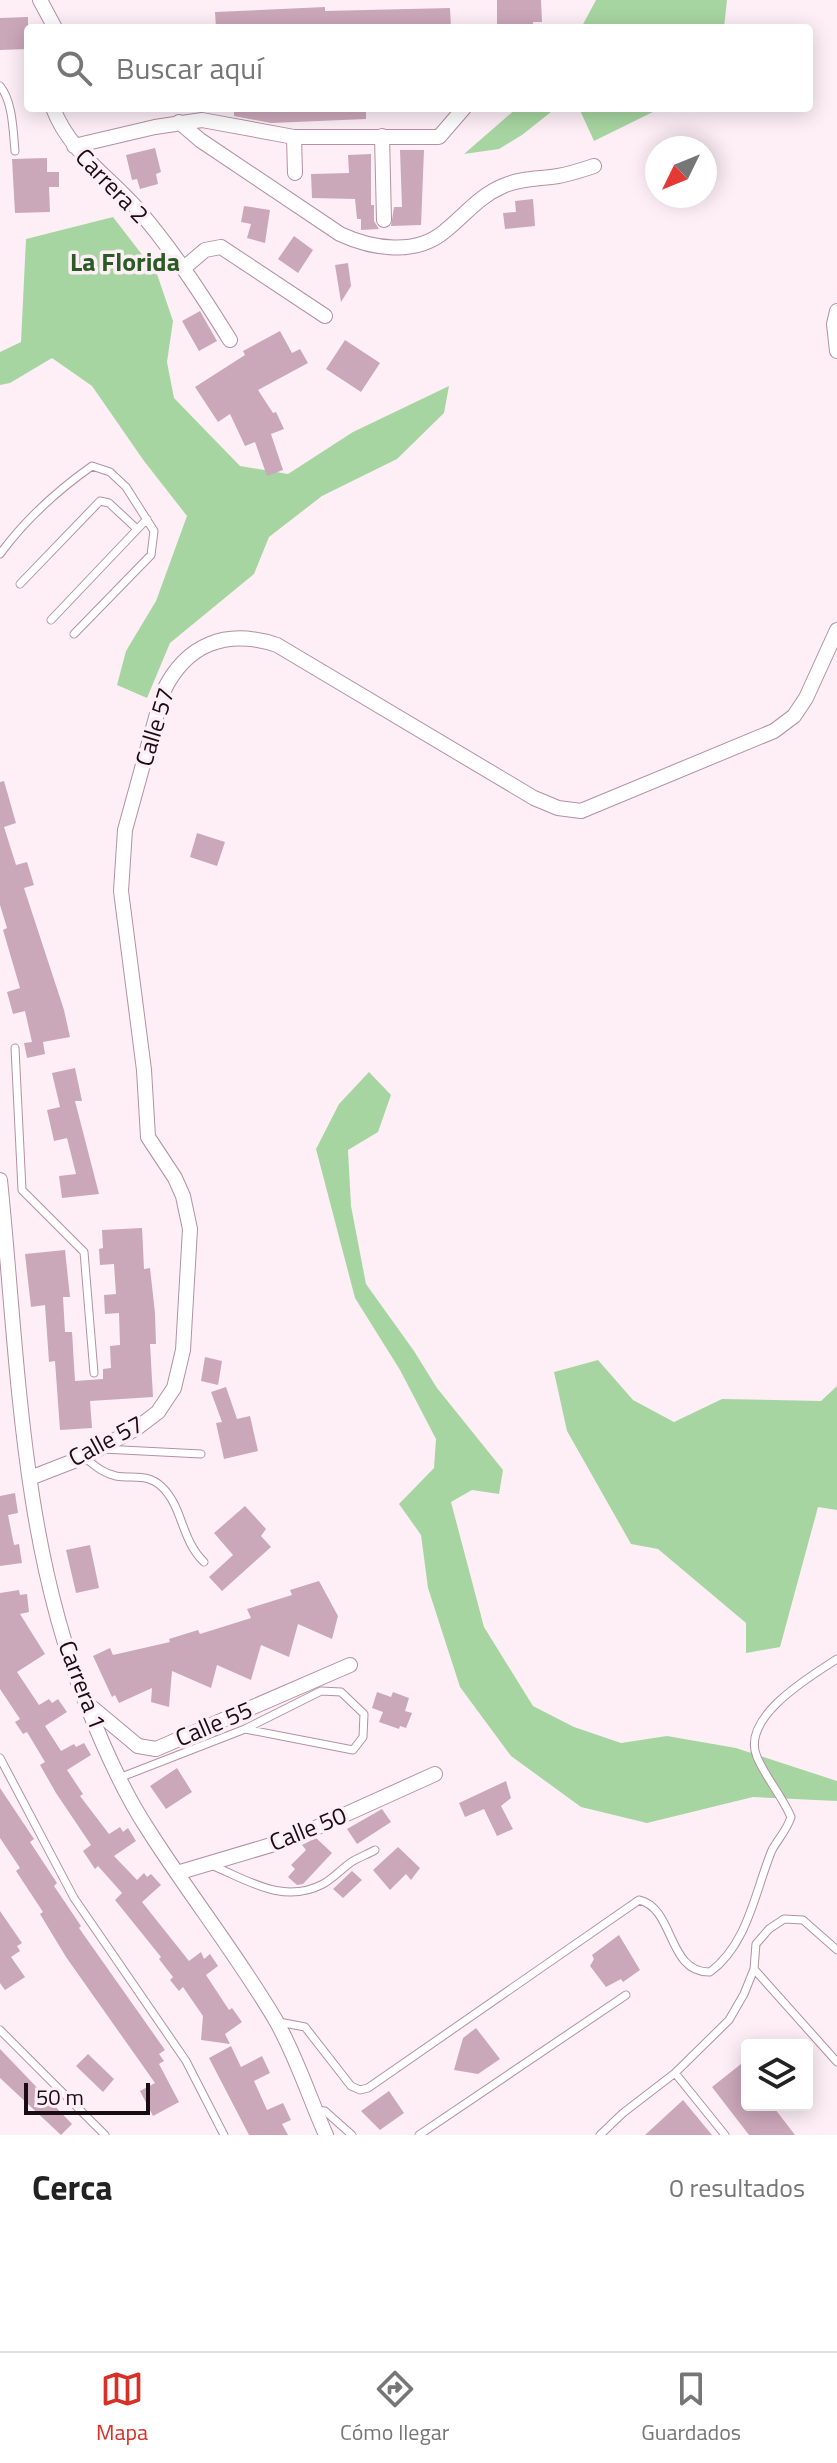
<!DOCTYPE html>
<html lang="es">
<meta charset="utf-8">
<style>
:root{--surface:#fff;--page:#f2f2f2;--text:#222;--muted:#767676;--line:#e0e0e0;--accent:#d93025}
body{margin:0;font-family:"Titillium Web",sans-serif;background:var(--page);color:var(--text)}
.controls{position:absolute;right:24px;bottom:24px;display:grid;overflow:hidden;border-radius:8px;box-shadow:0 4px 20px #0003}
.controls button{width:72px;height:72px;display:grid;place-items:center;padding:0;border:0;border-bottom:2px solid var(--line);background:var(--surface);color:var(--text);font:40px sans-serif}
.compass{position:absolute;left:645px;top:136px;width:72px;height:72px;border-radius:50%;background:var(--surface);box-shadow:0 4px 20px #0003;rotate:227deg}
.scale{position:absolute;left:24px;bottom:20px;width:126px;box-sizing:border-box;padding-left:8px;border:4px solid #190d14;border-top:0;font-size:22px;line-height:28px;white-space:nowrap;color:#190d14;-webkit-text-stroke:6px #feeff7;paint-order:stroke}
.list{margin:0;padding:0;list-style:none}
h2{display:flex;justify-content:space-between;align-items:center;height:104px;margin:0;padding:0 32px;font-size:34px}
h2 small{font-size:26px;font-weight:400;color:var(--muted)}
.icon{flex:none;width:44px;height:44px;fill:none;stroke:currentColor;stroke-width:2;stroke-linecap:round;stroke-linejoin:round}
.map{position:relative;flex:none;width:837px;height:2135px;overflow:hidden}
.search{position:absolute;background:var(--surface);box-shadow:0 4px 20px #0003;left:24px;right:24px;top:24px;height:88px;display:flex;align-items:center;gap:20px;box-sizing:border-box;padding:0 28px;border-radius:8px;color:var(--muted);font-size:30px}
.sheet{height:216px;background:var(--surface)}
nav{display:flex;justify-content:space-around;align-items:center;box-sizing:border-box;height:112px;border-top:2px solid var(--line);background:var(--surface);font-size:22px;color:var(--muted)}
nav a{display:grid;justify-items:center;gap:4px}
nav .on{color:var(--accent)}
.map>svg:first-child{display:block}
.green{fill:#a7d5a1}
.building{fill:#cba7ba}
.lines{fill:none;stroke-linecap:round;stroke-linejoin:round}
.service-casing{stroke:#b390a3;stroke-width:9}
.minor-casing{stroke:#b390a3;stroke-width:16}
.service{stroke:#fff;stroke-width:7}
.minor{stroke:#fff;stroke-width:14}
.labels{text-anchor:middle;stroke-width:7;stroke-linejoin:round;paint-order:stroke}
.street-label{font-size:24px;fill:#190d14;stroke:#feeff7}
.neighbourhood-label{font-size:26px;font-weight:bold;fill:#2a5b25;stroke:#feeff7}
</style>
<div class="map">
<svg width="837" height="2135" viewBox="0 0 837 2135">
<rect width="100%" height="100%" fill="#feeff7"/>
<path class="green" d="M 596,0 L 727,0 L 724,28 L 581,28 Z
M 517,108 L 556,108 L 522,135 L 499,149 L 464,154 Z
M 579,108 L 661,108 L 594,141 Z
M 113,217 L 157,274 L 173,321 L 167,362 L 174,398 L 240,466 L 288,474 L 353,432 L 449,386 L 444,413 L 397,459 L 322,496 L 269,537 L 254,574 L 170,643 L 147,698 L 117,685 L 126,651 L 156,601 L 187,516 L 144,461 L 92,386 L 52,358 L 10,383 L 0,385 L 0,352 L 21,342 L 26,239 Z
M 369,1072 L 391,1095 L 378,1132 L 348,1150 L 351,1206 L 366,1284 L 414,1351 L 437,1388 L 503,1470 L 499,1494 L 472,1490 L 451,1502 L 484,1627 L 533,1706 L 574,1727 L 621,1743 L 667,1736 L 736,1748 L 837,1781 L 837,1801 L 753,1797 L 647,1823 L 581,1807 L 511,1756 L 460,1687 L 428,1588 L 421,1535 L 399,1504 L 434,1468 L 436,1439 L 400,1370 L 355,1298 L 316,1149 L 339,1104 Z
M 598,1360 L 633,1400 L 674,1422 L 722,1399 L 821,1401 L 837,1386 L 837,1510 L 818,1507 L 780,1647 L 746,1653 L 746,1623 L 658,1549 L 631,1544 L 567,1431 L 554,1372 Z"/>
<path class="building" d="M 497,0 L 541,0 L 542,22 L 533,22 L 533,28 L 497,28 Z
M 325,7 L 325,11 L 450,8 L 451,28 L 216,28 L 215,12 Z
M 28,17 L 28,49 L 0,50 L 0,18 Z
M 234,108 L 366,108 L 366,119 L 271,123 L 234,116 Z
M 155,148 L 161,172 L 156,174 L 158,184 L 140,189 L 137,179 L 132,180 L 126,155 Z
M 400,150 L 424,150 L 421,225 L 391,226 L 394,207 L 402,207 Z
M 371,154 L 371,205 L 374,205 L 374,221 L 379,229 L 361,230 L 361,219 L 357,219 L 355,199 L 312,198 L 311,174 L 349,173 L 348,155 Z
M 47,158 L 47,172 L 59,172 L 59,187 L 49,187 L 50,212 L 15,213 L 12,159 Z
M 533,199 L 535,226 L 505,229 L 503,213 L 516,212 L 515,201 Z
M 244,206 L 270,210 L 265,243 L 247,238 L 251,224 L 241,222 Z
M 294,236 L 313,250 L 298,273 L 278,259 Z
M 348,263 L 351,286 L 341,302 L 335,265 Z
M 200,311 L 217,341 L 199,351 L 182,321 Z
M 280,331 L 292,353 L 300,349 L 308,363 L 258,390 L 273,413 L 276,412 L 284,429 L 271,434 L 283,470 L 267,476 L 255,442 L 245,446 L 230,414 L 218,422 L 195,387 L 245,355 L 243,351 Z
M 345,340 L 380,363 L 361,392 L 326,369 Z
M 4,781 L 16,823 L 4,827 L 16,865 L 27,862 L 34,885 L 24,888 L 64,1010 L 70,1037 L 43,1042 L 45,1054 L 27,1058 L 24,1043 L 32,1042 L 25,1011 L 13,1014 L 7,992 L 20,988 L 3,930 L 7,928 L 0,905 L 0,782 Z
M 197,833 L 225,842 L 217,866 L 190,857 Z
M 75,1068 L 82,1101 L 75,1101 L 99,1194 L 62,1198 L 59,1176 L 76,1174 L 67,1138 L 54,1141 L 47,1110 L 60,1107 L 52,1073 Z
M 142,1228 L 144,1269 L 150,1268 L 155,1313 L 156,1344 L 150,1344 L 153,1397 L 90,1401 L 92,1428 L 60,1430 L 55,1361 L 49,1362 L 45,1305 L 31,1307 L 25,1254 L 65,1250 L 70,1297 L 63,1297 L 65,1332 L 72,1332 L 75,1381 L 103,1379 L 103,1369 L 111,1368 L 110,1346 L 120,1345 L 119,1313 L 105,1314 L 104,1295 L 116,1294 L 114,1264 L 100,1265 L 99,1249 L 103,1248 L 102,1230 Z
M 205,1357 L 222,1361 L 218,1385 L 201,1381 Z
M 226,1387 L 237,1419 L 250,1416 L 258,1451 L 224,1459 L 216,1423 L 222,1422 L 211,1392 Z
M 15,1493 L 18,1513 L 8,1515 L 14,1545 L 19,1544 L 22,1563 L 0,1566 L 0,1496 Z
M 245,1506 L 266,1529 L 261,1536 L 271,1547 L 222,1591 L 209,1577 L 233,1555 L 214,1533 Z
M 90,1545 L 99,1588 L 76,1593 L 66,1550 Z
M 319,1581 L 338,1616 L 332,1639 L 298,1624 L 289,1657 L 261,1645 L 251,1680 L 217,1665 L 211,1688 L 172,1671 L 169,1707 L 151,1702 L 152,1688 L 119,1703 L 115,1695 L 112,1697 L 93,1656 L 110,1648 L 113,1655 L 170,1642 L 169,1639 L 198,1630 L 200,1634 L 251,1618 L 247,1609 L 292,1595 L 290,1590 Z
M 19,1590 L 20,1595 L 27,1594 L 29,1612 L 20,1614 L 45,1654 L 17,1672 L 39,1705 L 49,1699 L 52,1703 L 58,1699 L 67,1712 L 45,1726 L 61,1751 L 74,1744 L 76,1747 L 84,1743 L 91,1755 L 67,1770 L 83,1794 L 80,1796 L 109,1834 L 120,1827 L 123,1832 L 128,1828 L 136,1841 L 114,1856 L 137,1880 L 144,1873 L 147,1877 L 151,1874 L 161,1885 L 142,1902 L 189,1961 L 201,1952 L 204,1959 L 210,1954 L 218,1966 L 206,1975 L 229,2010 L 232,2008 L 242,2022 L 225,2034 L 230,2044 L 201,2040 L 203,2016 L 183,1987 L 179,1991 L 170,1980 L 173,1977 L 159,1959 L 161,1957 L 115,1900 L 122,1893 L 98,1866 L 95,1869 L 83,1851 L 91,1845 L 56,1793 L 40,1765 L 45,1762 L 27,1732 L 23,1734 L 15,1722 L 20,1719 L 0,1689 L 0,1593 Z
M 377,1692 L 391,1697 L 393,1692 L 409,1698 L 405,1711 L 412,1713 L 406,1728 L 400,1726 L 399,1729 L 379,1722 L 383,1712 L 372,1708 Z
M 177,1768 L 192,1792 L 166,1809 L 150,1786 Z
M 506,1781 L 511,1798 L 501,1806 L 513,1829 L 497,1836 L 484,1809 L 465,1817 L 459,1803 Z
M 0,1788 L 34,1839 L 30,1842 L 57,1883 L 54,1886 L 81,1926 L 79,1928 L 165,2050 L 159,2054 L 164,2061 L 159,2064 L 179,2102 L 153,2116 L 140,2091 L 155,2083 L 66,1957 L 40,1914 L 43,1912 L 16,1871 L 20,1868 L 0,1838 Z
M 382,1809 L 391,1822 L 357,1844 L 347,1829 Z
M 316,1838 L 332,1853 L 303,1884 L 297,1885 L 288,1877 L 295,1869 L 291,1865 L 306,1850 L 302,1845 Z
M 398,1847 L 420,1868 L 411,1880 L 406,1874 L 390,1890 L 373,1870 Z
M 352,1871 L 362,1880 L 343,1898 L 333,1889 Z
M 0,1911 L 22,1943 L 17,1946 L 20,1951 L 11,1957 L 25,1977 L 5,1990 L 0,1983 Z
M 619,1935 L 640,1970 L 623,1982 L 621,1979 L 606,1987 L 590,1966 L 594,1959 L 592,1955 Z
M 476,2028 L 500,2059 L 478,2074 L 454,2070 L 463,2038 Z
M 231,2046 L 241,2067 L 262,2056 L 270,2073 L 254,2081 L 267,2110 L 283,2103 L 291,2120 L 282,2124 L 288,2135 L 249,2135 L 209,2058 Z
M 0,2049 L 72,2124 L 61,2135 L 0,2078 Z
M 88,2054 L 114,2079 L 103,2092 L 76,2066 Z
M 741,2064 L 747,2072 L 747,2105 L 772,2105 L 795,2135 L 749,2135 L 712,2087 Z
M 389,2091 L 404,2113 L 380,2130 L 361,2111 Z
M 683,2100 L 712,2135 L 645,2135 Z"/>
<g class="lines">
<g class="service-casing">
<path id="service" d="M 0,86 C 13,102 13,131 15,151
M 0,554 C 25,520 58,490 92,466 L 110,472 L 126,487 L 154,531 L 151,555 L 74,634
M 20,584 L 100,501 L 109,503 L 137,529
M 51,620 L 147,519
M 15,1048 L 22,1190 L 84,1252 L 94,1373
M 103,1449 L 201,1454
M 84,1457 C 94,1465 102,1473 116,1476 C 134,1479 147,1473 162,1487 C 183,1507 181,1540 204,1562
M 0,1758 L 74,1898 L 186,2061 L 224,2135
M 119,1778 L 245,1729 L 321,1691 L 341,1692 L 364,1714 L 363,1737 L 353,1750 L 245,1729
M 211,1865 C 248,1880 283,1905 323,1884 C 334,1878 342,1868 353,1861 C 360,1857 368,1854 375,1850
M 754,1969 L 756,1944 L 769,1929 L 784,1919 L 803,1920 L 837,1950
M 279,2022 L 305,2027 L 351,2086 L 360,2090 L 368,2088 L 639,1900 C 675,1908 667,1973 710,1972 C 748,1944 755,1891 772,1850 C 778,1839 787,1830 791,1817 C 782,1796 766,1778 757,1757 C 740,1718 809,1677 837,1659
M 0,2030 L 105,2135
M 675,2073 L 729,2020 L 744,1994 L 754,1969 L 837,2062
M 316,2110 L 325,2111 L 352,2135
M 419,2135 L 626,1995
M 600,2135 L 623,2113 L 675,2073 L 725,2135"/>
</g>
<g class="minor-casing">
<path id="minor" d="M 40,0 L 55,28
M 53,108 C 70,153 110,177 140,212 C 174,252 202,295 230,340
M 179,122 L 200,140 L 340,234 C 372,249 416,256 445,231 C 465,215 479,196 503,186 C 520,178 541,179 558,176 C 570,174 582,170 594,166
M 382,136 L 384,220
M 294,137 L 295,173
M 74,146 L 155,127 L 202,120 L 294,137 L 439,137 L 464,108
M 184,268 L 205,250 L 221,247 L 325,316
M 837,311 L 834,324 L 837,351
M 0,1180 C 18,1355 20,1538 86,1703 C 103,1746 122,1790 147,1828 C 188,1893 236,1953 275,2019 C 296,2055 309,2097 326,2135
M 30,1478 L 84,1457 L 137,1428 L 158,1412 L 174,1388 L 183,1350 L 190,1229 L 183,1196 L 175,1178 L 148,1137 L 144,1070 L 121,891 L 125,830 L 163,692 C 186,644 226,628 277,645 L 534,798 L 558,808 L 581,811 L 774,731 L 794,716 L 806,698 L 837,630
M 90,1706 L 138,1746 L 156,1749 L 350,1665
M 177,1873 L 291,1839 L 435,1774"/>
</g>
<use href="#service" class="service"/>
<use href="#minor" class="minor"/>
</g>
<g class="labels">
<g class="street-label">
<text transform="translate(112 186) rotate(46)" y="8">Carrera 2</text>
<text transform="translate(155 727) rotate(-73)" y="8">Calle 57</text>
<text transform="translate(106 1441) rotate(-28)" y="8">Calle 57</text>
<text transform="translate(82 1685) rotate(69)" y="8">Carrera 1</text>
<text transform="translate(214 1724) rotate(-23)" y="8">Calle 55</text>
<text transform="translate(308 1829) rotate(-22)" y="8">Calle 50</text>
</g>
<g class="neighbourhood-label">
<text x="125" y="271">La Florida</text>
</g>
</g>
</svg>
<div class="controls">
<button><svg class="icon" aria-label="layers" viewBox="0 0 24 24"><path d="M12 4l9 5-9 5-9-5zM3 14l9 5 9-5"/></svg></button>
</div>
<svg class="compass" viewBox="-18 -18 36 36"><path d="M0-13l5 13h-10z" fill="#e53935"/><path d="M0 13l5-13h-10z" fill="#767676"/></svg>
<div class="scale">50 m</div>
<div class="search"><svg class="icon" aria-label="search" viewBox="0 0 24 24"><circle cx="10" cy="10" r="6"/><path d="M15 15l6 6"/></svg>Buscar aquí</div>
</div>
<section class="sheet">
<h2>Cerca<small>0 resultados</small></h2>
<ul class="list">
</ul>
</section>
<nav>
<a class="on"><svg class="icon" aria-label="map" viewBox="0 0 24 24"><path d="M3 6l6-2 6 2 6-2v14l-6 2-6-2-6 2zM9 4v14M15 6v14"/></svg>Mapa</a>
<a><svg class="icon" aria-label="directions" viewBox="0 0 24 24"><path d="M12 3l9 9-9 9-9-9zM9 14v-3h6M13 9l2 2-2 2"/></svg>Cómo llegar</a>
<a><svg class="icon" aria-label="saved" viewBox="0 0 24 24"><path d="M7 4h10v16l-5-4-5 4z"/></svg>Guardados</a>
</nav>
